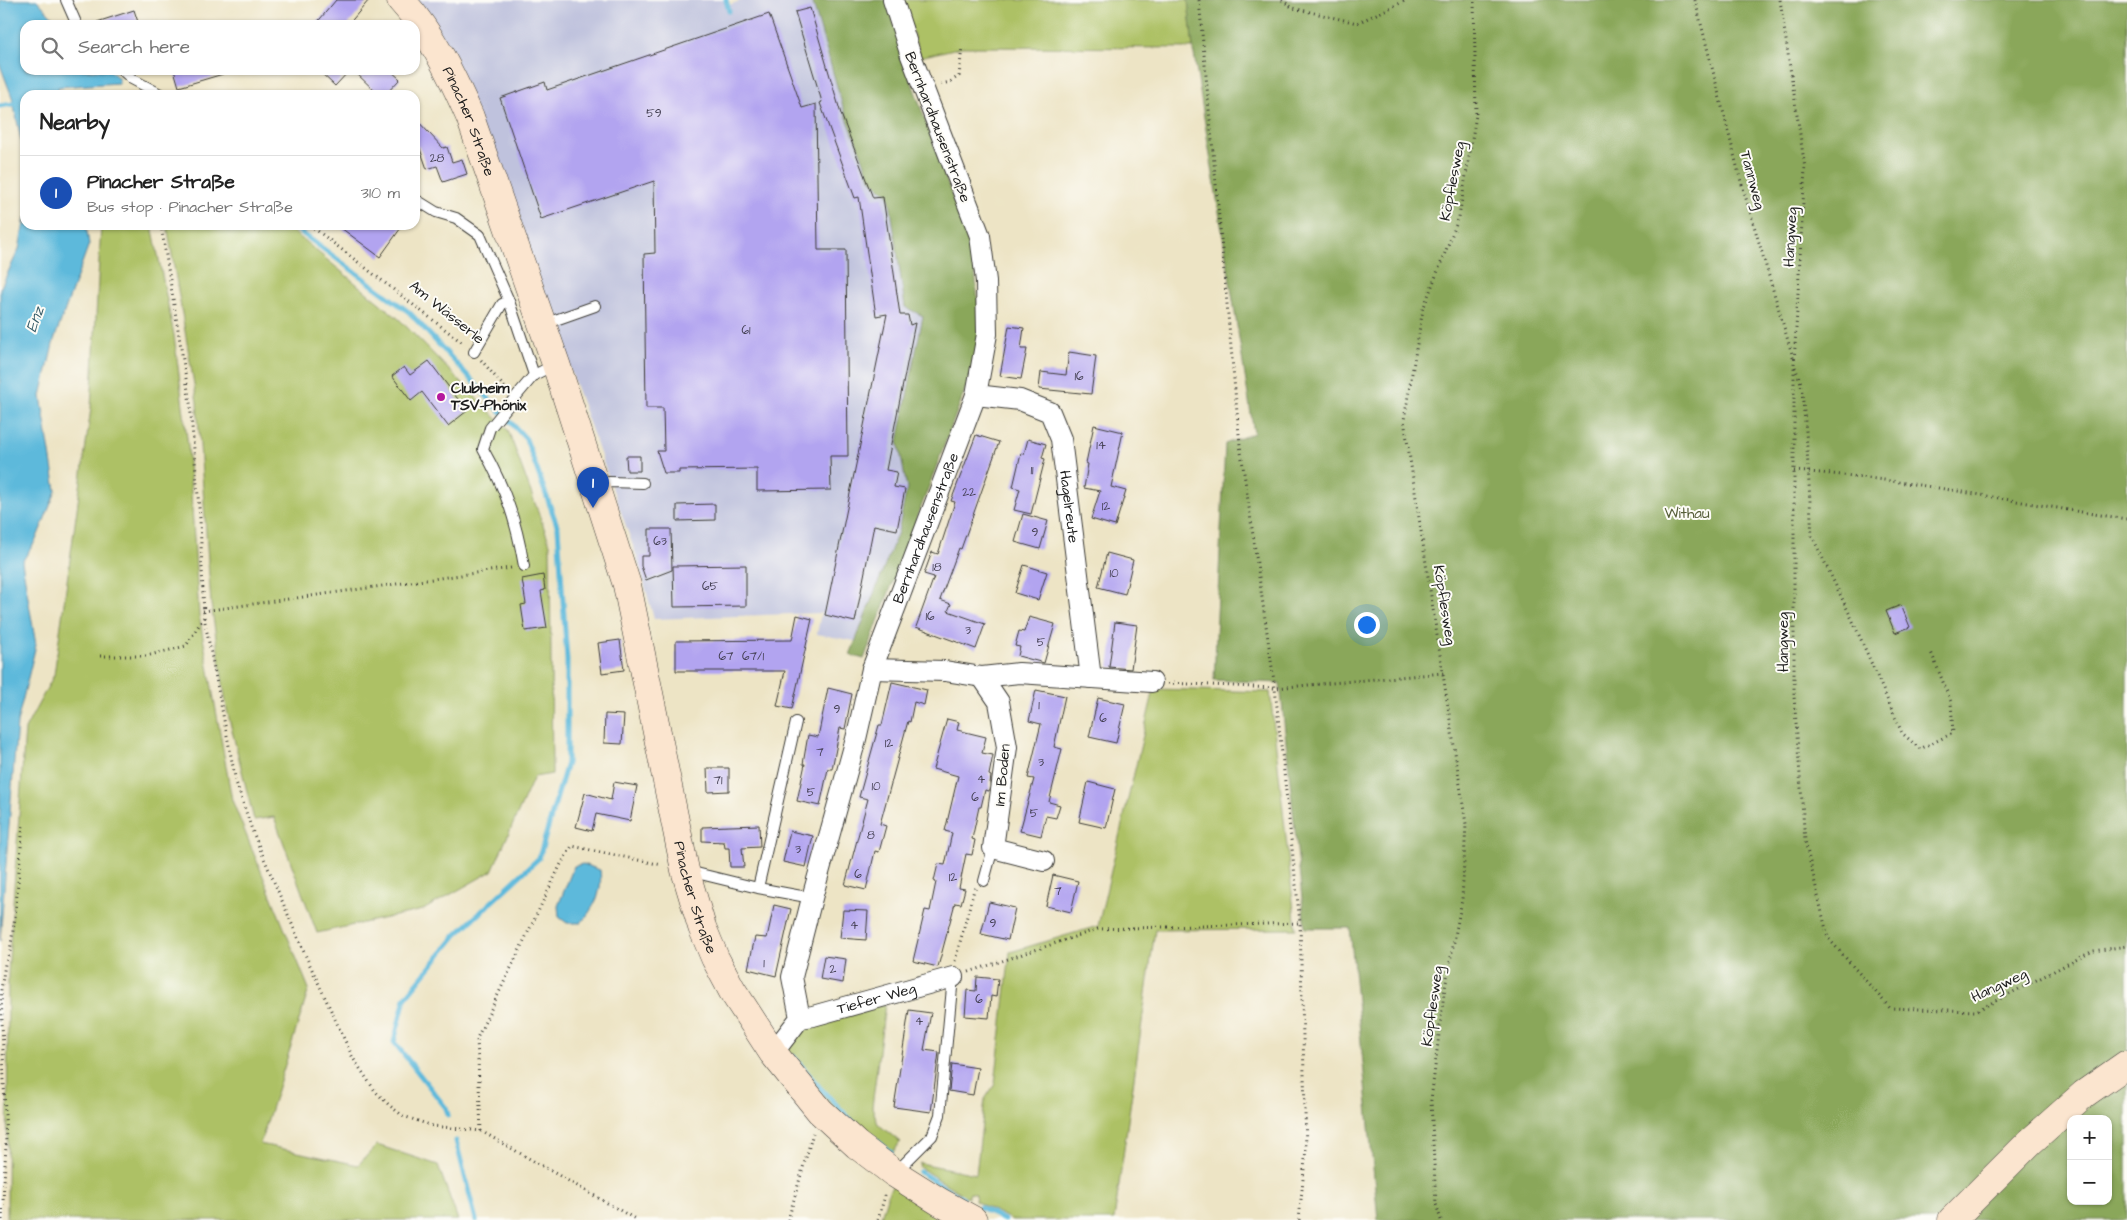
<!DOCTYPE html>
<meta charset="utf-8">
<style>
:root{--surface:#fff;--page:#f6f6f6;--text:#222;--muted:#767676;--line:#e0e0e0;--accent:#b5179e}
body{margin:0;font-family:"Architects Daughter",sans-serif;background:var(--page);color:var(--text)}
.controls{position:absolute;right:15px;bottom:15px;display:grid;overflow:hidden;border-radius:10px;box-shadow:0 1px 4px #0004}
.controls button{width:45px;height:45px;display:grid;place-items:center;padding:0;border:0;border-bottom:1px solid var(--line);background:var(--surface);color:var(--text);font:25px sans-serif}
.you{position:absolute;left:1366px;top:624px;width:18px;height:18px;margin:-12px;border:4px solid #fff;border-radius:50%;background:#1a73e8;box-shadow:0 0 0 8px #1a73e833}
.badge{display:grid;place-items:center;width:32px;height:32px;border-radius:50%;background:var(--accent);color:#fff;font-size:16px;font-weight:700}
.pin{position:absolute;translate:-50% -41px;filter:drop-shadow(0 1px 2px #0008)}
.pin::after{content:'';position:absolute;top:26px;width:18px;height:15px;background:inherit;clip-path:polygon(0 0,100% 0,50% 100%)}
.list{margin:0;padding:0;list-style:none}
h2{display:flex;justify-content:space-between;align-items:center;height:65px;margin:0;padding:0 20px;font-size:21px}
h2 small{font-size:16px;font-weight:400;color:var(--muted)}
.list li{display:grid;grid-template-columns:32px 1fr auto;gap:15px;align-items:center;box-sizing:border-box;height:75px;padding:0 20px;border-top:1px solid var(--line)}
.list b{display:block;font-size:19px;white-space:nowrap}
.list p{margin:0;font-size:16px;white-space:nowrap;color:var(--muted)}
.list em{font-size:16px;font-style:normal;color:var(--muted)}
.icon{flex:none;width:28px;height:28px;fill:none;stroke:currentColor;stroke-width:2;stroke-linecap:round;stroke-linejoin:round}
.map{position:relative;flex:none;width:2127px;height:1220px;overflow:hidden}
.search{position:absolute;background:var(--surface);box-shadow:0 1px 4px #0004;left:20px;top:20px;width:400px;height:55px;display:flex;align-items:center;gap:12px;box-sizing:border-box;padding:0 18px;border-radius:15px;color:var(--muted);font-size:19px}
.panel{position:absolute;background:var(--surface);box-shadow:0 1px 4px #0004;left:20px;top:90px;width:400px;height:140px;border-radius:15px}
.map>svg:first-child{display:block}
.industrial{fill:#bfc2dd}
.green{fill:#adc165;stroke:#646e40}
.forest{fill:#8aa75a;stroke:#53623b;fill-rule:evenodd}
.water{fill:#5db9db;stroke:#3c6a7c}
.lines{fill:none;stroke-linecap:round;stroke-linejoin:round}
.stream{stroke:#5db9db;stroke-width:5}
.building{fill:#b2a4f0}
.lane-casing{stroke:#3b3a35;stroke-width:12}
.street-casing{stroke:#3b3a35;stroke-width:22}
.secondary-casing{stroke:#3b3a35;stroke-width:29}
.path{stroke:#3b3a35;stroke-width:3;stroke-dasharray:1 4;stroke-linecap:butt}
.lane{stroke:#fff;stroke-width:10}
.street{stroke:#fff;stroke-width:20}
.secondary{stroke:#fbe5cf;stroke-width:28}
.poi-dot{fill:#b5179e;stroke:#fdfcf7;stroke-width:2}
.labels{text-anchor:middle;stroke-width:4;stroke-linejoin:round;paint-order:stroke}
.number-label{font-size:12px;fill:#423e51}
.street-label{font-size:15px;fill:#1c1c1c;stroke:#fdfcf7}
.poi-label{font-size:15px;font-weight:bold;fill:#1c1c1c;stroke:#fdfcf7;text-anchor:start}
.park-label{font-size:15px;fill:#565e39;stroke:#fdfcf7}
.water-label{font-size:16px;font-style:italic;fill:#365b68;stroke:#fdfcf7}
</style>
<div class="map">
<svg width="2127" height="1220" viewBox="0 0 2127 1220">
<rect width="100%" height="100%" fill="#fdfcf7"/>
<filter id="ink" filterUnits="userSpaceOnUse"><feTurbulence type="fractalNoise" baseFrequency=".02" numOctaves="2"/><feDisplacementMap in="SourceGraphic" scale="10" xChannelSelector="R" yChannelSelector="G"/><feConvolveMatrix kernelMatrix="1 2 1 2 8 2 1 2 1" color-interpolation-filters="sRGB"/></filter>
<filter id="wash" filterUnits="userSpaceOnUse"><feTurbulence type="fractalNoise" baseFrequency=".0096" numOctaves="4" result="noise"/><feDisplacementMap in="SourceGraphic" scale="20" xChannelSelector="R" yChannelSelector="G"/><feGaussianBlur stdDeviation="1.12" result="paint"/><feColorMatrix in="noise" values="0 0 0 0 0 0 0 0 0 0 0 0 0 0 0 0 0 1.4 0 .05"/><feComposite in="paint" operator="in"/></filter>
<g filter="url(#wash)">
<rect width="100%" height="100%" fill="#ede4c5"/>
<path class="industrial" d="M 415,0 L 724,0 L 726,6 L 743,0 L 812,0 L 843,107 L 871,180 L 889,195 L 905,307 L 923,316 L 898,441 L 907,488 L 898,532 L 855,641 L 817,634 L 821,613 L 654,619 L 637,557 L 495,159 Z"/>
<path class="green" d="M 903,0 L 1188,0 L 1193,48 L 962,47 L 920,57 Z
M 101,225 L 152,225 L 174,335 L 188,446 L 199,615 L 232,800 L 309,989 L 260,1144 L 358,1165 L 377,1145 L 438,1165 L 458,1220 L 7,1220 L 8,974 L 25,729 L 54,675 L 91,408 Z
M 167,225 L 285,225 L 399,319 L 508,430 L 550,544 L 552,774 L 534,777 L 492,871 L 423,910 L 317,933 L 274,817 L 254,820 L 227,710 L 211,604 L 197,402 Z
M 1154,689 L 1270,692 L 1296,929 L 1155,930 L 1114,1220 L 1012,1220 L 975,1201 L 976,1194 L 970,1193 L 968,1198 L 919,1167 L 920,1163 L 976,1174 L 985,1099 L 995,1084 L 1010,952 L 1098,926 Z
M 885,1004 L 872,1107 L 878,1124 L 900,1142 L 889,1158 L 850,1126 L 787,1058 L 787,1044 L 807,1023 Z
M 894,1184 L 955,1220 L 880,1220 L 889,1191 Z"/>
<path class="forest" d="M 812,0 L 887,0 L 910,77 L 974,258 L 981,337 L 970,377 L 864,659 L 850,655 L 898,532 L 907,488 L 898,441 L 923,316 L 905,307 L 889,195 L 871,180 L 843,107 Z
M 1188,0 L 2127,0 L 2127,1220 L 1378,1220 L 1350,928 L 1305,928 L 1280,683 L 1214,680 L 1225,444 L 1254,433 L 1193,48 ZM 2071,1119 L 2108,1119 L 2108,1201 L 2071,1201 Z"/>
<path class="water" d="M 0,0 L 37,0 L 60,25 L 25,25 L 25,70 L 110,70 L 118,78 L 119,83 L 58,87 L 60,95 L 25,95 L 25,159 L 12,97 L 0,65 Z
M 25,217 L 25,225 L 86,225 L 89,244 L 54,340 L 41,396 L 56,491 L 36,540 L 22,562 L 36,645 L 17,723 L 0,941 L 0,289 L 19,249 Z
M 583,864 L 600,870 C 603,892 595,906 581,923 L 567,923 L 559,917 L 558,906 L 574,866 Z"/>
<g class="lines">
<path class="stream" d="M 726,0 L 729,11
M 0,106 L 25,102
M 291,225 L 409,312 L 526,439 L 558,528 L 567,660 L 567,763 L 539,858 L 456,935 L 405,998 L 394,1042 L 446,1108 L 448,1115
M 794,1057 L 822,1090 L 853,1122 L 891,1152
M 456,1141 L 476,1220
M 920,1172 L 963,1199
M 980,1207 L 1004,1220"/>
</g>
<g id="blocks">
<path class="building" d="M 336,0 L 369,0 L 348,25 L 315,25 Z
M 810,8 L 841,114 L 873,198 L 883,197 L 900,315 L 908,315 L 910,325 L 915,323 L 886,470 L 897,472 L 894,487 L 905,489 L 897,530 L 874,525 L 855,622 L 825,615 L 887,314 L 876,316 L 859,197 L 855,198 L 820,103 L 822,102 L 795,12 Z
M 134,10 L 139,25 L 98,25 L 97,22 Z
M 769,14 L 802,108 L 816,104 L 818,250 L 846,250 L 848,456 L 830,456 L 831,490 L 757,491 L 757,469 L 679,470 L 679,473 L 664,473 L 657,451 L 664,451 L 663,408 L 646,408 L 644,254 L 655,253 L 654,181 L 541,219 L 500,98 L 545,82 L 547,90 Z
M 174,70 L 222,70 L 223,74 L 179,87 Z
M 318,70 L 350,70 L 335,86 Z
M 353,70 L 390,70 L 400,79 L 385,95 L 379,95 Z
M 415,118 L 443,148 L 447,147 L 452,162 L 462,159 L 467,174 L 443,182 L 437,166 L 427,169 L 419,146 L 415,150 Z
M 337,225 L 403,225 L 380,257 Z
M 1009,326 L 1024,328 L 1021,349 L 1027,349 L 1021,379 L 1000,376 Z
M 1069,352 L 1096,356 L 1091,394 L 1039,389 L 1041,372 L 1066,375 Z
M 429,361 L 467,411 L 448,426 L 422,392 L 411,401 L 392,376 L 404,367 L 410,375 Z
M 1094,425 L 1123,432 L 1111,487 L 1126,491 L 1115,526 L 1091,519 L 1100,491 L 1084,488 L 1088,464 L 1086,463 Z
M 976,435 L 999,442 L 961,549 L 959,548 L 940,600 L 951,604 L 948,611 L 985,624 L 976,649 L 916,627 L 934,577 L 924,574 L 932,552 L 938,554 L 955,502 L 951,501 Z
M 1028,439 L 1046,444 L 1042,458 L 1045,459 L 1031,514 L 1014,510 L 1020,489 L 1013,487 L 1021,453 L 1024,454 Z
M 626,456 L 640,456 L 640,471 L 627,471 Z
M 715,504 L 715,520 L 677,521 L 677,505 Z
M 1023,514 L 1048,521 L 1040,549 L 1015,542 Z
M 649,529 L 671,529 L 672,570 L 646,580 L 641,566 L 641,556 L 649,556 Z
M 1107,553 L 1133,560 L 1125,594 L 1098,587 Z
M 746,565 L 746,606 L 674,607 L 673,566 Z
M 1024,565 L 1047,572 L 1038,600 L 1015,593 Z
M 543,575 L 545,590 L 541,591 L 547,628 L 525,631 L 521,605 L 526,604 L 522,579 Z
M 1901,605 L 1910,627 L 1895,633 L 1886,611 Z
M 797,615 L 812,619 L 792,709 L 777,706 L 785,671 L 676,671 L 676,641 L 792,640 Z
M 1029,617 L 1055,624 L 1044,663 L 1018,656 L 1020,647 L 1015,646 L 1019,631 L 1024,632 Z
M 1115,622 L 1137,625 L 1131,669 L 1109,667 Z
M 620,640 L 624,670 L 602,673 L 598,643 Z
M 892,682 L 927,690 L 924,705 L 914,702 L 910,722 L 908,721 L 880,824 L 886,826 L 879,852 L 875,851 L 866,890 L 845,885 L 868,799 L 859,797 L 879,725 L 882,725 Z
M 828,688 L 852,694 L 845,729 L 840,728 L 832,769 L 828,769 L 820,806 L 797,801 L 805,764 L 803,764 L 808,735 L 818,737 Z
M 1036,690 L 1065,696 L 1054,747 L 1062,749 L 1049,802 L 1060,805 L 1056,818 L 1046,816 L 1041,836 L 1020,831 L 1034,779 L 1028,778 L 1041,724 L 1029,721 Z
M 1098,698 L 1125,704 L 1116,743 L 1089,737 Z
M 605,714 L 624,715 L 622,744 L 604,743 Z
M 947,719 L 959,722 L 957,730 L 986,737 L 982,753 L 993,755 L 989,775 L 991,776 L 989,791 L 985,790 L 981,807 L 979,807 L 972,839 L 975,840 L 972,855 L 966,854 L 959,888 L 965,889 L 961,904 L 955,903 L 938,967 L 913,961 L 925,910 L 930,911 L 936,882 L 934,881 L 938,864 L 945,865 L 952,833 L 945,831 L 958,776 L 933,769 Z
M 707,768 L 729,768 L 729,791 L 708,792 Z
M 614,782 L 637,786 L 630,821 L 596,814 L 592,831 L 576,827 L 585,793 L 611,800 Z
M 1088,782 L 1115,789 L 1106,828 L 1079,822 Z
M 759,825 L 760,847 L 742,848 L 744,867 L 730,867 L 729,848 L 725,848 L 724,842 L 702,841 L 702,827 Z
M 790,831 L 813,836 L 806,867 L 783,862 Z
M 1053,875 L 1078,881 L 1071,912 L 1046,906 Z
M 989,902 L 1015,908 L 1008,940 L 981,934 Z
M 774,905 L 791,909 L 776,976 L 748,969 L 755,937 L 767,938 Z
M 843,910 L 868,911 L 866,940 L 840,938 Z
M 824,956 L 846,959 L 843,983 L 820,979 Z
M 977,977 L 998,979 L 996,997 L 991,996 L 989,1018 L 965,1016 L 967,990 L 976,991 Z
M 909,1010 L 931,1013 L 924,1050 L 939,1052 L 931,1112 L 894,1107 Z
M 952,1064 L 978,1068 L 973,1095 L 949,1091 Z"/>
</g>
</g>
<g filter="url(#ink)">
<use href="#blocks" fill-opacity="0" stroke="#3b3a35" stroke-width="1"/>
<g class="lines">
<g class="lane-casing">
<path id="lane" d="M 66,0 L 77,25
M 122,70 L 132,79 L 162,95
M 415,199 L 436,212 L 456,218 L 480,235 L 509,301 L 534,375
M 544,324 L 595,306
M 474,352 L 502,304 L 509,301
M 597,486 L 609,482 L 643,483
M 524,566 C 516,520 506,490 483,449 L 490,428 L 508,406 L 534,375 L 554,365
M 688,871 L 758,888 L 812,898
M 984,881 L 993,848
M 758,888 L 796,722
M 895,1173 L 932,1136 L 940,1115 L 953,977"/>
</g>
<g class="street-casing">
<g id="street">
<path id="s1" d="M 976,395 L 1020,400 L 1050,412 L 1061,439 L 1091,678"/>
<path d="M 872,669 L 945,671 L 982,677 L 1019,673 L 1152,682"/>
<path d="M 982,677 L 999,702 L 1007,747 L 993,848 L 1044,861"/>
<path id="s2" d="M 800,1018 L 813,1016 L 953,977"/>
<path id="s3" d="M 773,1053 L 800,1018 L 792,977 L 812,898 L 856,739 L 872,669 L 976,395 L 987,334 L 986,281 L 980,236 L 910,53 L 893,0"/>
</g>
</g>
<g class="secondary-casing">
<g id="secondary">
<path id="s4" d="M 401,0 C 432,34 452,76 470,117 L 556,364 L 627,585 L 685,870 L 702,927 L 715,958 L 732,990 L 773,1053 L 820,1111 L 857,1145 L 894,1173 L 940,1202 L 973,1220"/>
<path d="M 1952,1220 L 2030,1142 L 2084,1094 L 2127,1064"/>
</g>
</g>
<path class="path" d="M 1199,0 L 1240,445 L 1275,688 L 1300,923 L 1306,1149 L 1299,1220
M 1282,0 L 1293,8 L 1357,23 L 1407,0
M 1695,0 L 1740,178 L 1794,361
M 1780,0 L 1805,168 L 1794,364 L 1794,696 L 1805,841 L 1828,938 L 1890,1008 L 1976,1011 L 2093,951 L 2127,946
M 941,84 L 950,82 L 959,76 L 962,47
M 161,225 L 190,403 L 200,519 L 204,617 L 236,782 L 252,830 L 303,950 L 353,1058 L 375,1091 L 389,1105 L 403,1116 L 433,1126 L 481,1131 L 637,1220
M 310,225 L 464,344
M 481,360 L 506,389
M 1795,367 L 1801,383 L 1806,431 L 1812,536 L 1852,619 L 1902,733 L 1920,749 L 1953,733 L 1951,702 L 1931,652
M 1794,471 C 1906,478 2016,503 2127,519
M 203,611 L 511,568
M 100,656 L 146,656 L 186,646 L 204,617
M 1168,683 L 1275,688 L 1444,673
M 955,961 L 974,890 L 976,888
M 969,972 L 1098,929 L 1300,923
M 481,1131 L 477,1038 L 561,864 L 572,846 L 662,865
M 2,1220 L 6,1145 L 1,990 L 5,964 L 10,951 L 15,917 L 23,824
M 788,1220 L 813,1133
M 878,1220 L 886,1192
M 1441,1220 L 1436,1204 L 1431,1100 L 1444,993 L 1462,900 L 1466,824 L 1404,420 L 1423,309 L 1459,217 L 1476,115 L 1474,0"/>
<use href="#lane" class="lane"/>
<use href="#street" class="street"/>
<use href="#secondary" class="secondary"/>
</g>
</g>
<circle class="poi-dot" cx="441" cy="397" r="5"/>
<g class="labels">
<g class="number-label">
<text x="654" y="117">59</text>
<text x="437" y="162">28</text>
<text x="746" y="334">61</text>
<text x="1079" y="380">16</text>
<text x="1101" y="449">14</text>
<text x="1032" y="474">11</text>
<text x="969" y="496">22</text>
<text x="1106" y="510">12</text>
<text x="1035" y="536">9</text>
<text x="660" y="545">63</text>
<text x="937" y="571">18</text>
<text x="1114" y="577">10</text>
<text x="710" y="590">65</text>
<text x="930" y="620">16</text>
<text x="968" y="634">3</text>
<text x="1041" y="646">5</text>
<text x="726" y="660">67</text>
<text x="753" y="660">67/1</text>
<text x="1039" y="709">1</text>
<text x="837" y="713">9</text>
<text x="1103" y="722">6</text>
<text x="889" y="747">12</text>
<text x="820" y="756">7</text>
<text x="1041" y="766">3</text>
<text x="981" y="783">4</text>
<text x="718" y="784">71</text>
<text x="876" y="790">10</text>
<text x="811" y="796">5</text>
<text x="975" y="801">6</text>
<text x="1034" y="817">5</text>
<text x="871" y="839">8</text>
<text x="798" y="853">3</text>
<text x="858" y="878">6</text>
<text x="953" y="881">12</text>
<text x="1058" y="895">7</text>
<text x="993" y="927">9</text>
<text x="854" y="929">4</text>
<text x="764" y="967">1</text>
<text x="833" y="973">2</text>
<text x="979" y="1003">6</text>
<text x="919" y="1025">4</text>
</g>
<g class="street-label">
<text dy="5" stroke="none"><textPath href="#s4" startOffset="140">Pinacher Straße</textPath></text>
<text transform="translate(938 127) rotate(69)" y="5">Bernhardhausenstraße</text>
<text transform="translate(1753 180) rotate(75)" y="5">Tannweg</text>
<text transform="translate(1452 181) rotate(-79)" y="5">Köpflesweg</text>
<text transform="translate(1790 237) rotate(-87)" y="5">Hangweg</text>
<text transform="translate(447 312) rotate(39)" y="5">Am Wässerle</text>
<text dy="5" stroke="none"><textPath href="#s1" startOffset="174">Hagelreute</textPath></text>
<text dy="5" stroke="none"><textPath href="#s3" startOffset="555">Bernhardhausenstraße</textPath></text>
<text transform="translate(1445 605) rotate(81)" y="5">Köpflesweg</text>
<text transform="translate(1783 642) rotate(-90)" y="5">Hangweg</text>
<text transform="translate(1002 775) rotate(-85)" y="5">Im Boden</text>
<text dy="5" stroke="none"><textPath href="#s4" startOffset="950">Pinacher Straße</textPath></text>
<text transform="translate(1999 985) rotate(-25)" y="5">Hangweg</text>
<text dy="5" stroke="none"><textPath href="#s2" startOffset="79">Tiefer Weg</textPath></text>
<text transform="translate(1432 1006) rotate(-82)" y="5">Köpflesweg</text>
</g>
<g class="poi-label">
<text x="451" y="393">Clubheim<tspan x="451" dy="17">TSV-Phönix</tspan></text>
</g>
<g class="park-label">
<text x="1687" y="518">Withau</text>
</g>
<g class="water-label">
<text transform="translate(34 319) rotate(-70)" y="6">Enz</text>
</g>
</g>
</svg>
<div class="controls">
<button>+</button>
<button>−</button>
</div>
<div class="you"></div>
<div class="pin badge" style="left:593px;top:508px;background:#1a4fb4">1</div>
<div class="search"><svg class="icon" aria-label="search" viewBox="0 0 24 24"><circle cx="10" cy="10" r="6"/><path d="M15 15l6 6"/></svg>Search here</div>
<section class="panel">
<h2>Nearby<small></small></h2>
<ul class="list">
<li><span class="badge" style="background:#1a4fb4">1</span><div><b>Pinacher Straße</b><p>Bus stop · Pinacher Straße</p></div><em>310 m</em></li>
</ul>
</section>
</div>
